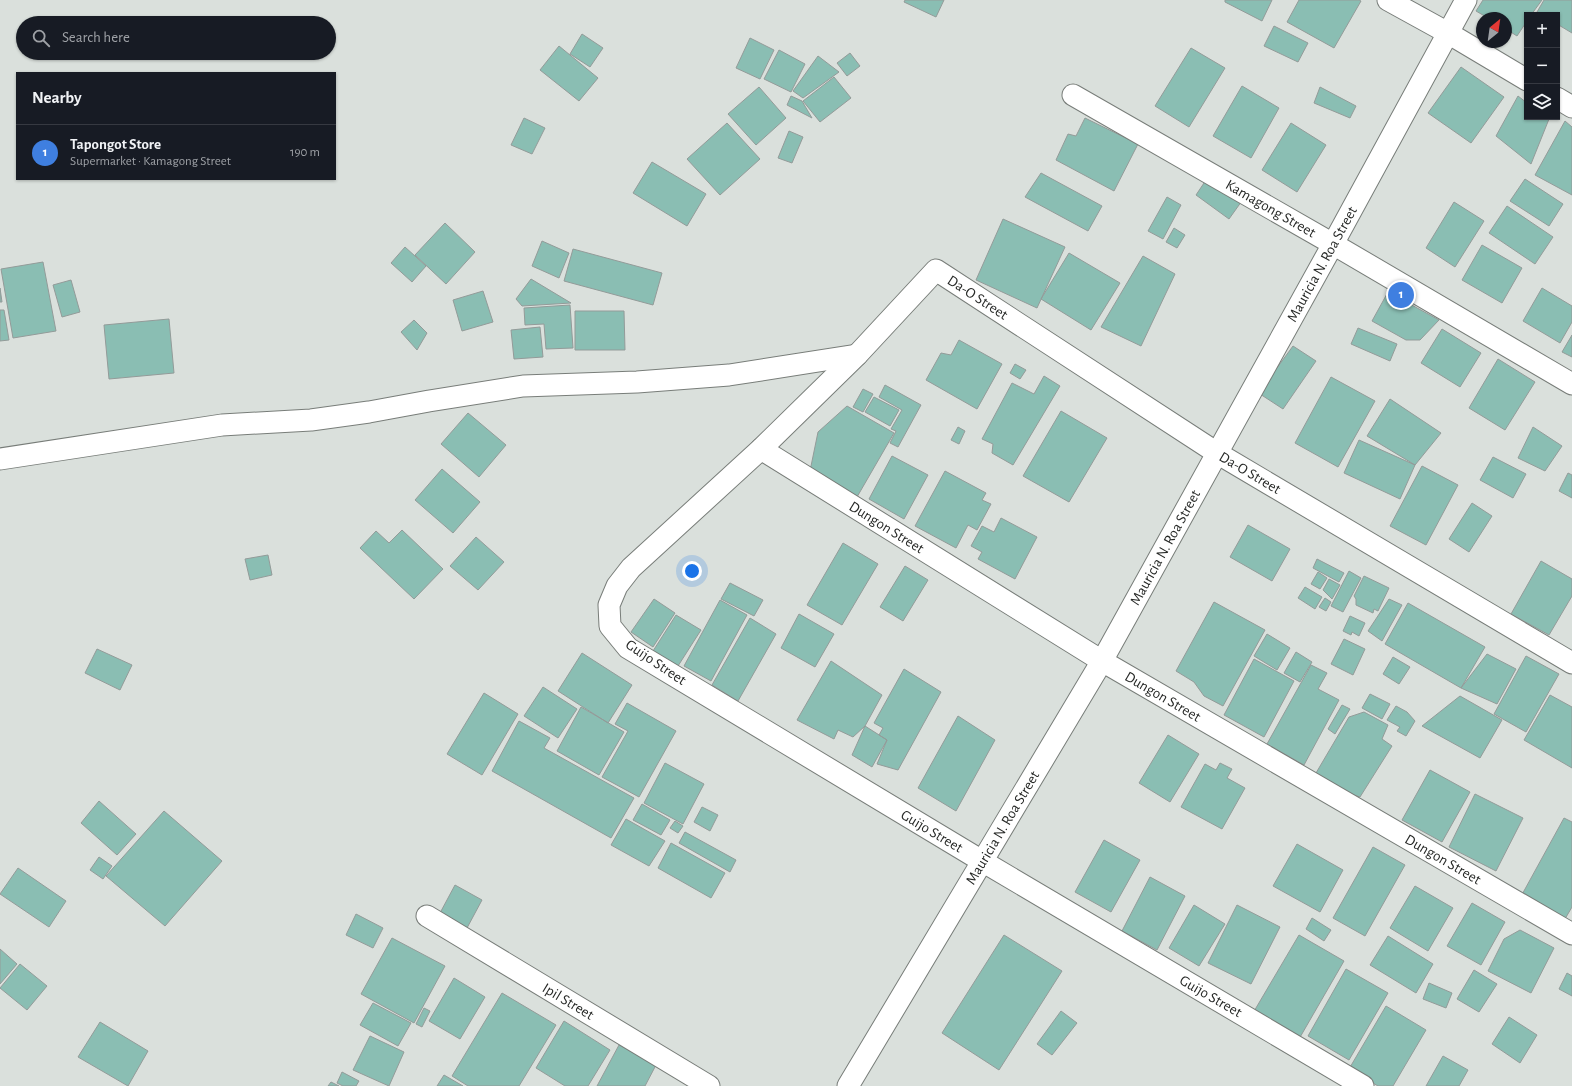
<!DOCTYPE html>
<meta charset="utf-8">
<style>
:root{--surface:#171b24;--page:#20242c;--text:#f1f3f6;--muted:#9ea1a6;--line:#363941;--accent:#7d65e0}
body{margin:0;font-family:"Alegreya Sans",sans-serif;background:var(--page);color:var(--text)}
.controls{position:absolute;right:12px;top:12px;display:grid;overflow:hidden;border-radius:0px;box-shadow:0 1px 3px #0004}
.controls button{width:36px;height:36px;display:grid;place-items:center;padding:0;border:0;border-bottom:1px solid var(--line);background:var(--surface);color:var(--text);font:20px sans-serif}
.compass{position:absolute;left:1476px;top:12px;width:36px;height:36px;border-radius:50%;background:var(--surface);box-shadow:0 1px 3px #0004;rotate:29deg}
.you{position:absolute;left:692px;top:571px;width:14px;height:14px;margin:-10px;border:3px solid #fff;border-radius:50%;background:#1a73e8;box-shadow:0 0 0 6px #1a73e833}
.badge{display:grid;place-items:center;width:26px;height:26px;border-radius:50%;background:var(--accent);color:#fff;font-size:13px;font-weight:700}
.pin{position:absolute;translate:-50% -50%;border:2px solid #fff;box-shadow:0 1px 4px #0006}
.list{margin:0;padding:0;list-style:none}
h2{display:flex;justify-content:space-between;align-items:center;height:52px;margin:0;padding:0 16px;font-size:17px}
h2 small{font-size:13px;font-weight:400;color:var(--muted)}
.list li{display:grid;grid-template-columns:26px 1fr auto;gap:12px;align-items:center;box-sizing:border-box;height:56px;padding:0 16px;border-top:1px solid var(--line)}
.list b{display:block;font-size:15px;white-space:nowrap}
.list p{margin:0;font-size:13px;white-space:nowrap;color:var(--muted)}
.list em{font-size:13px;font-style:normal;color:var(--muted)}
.icon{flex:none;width:22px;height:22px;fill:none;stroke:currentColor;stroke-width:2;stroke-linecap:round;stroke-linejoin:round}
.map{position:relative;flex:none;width:1572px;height:1086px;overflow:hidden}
.search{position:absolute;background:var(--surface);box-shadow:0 1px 3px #0004;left:16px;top:16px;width:320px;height:44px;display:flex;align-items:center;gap:10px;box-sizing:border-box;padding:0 14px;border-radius:22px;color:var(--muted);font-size:15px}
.panel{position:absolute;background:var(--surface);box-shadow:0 1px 3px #0004;left:16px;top:72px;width:320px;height:108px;border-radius:0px}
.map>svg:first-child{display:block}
.building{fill:#8abeb3;stroke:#939b99}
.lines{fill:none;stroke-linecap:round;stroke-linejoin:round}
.minor-casing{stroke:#787d79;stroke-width:23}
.minor{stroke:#fff;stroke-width:21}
.labels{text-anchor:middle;stroke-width:3;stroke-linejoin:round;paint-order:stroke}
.street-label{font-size:15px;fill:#272927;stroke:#fff}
</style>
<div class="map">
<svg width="1572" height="1086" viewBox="0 0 1572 1086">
<rect width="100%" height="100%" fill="#dae0dc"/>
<path class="building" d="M 905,0 L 944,0 L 936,17 L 904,2 Z
M 1225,0 L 1272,0 L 1262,21 L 1225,2 Z
M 1299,0 L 1359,0 L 1361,1 L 1334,48 L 1287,22 Z
M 1483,0 L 1542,0 L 1531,15 L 1527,15 L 1527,21 L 1517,36 L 1506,29 L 1506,18 L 1488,18 L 1476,11 Z
M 1544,0 L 1572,0 L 1572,33 L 1557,24 L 1557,15 L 1541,15 L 1537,12 Z
M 1274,26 L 1308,43 L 1298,62 L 1264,46 Z
M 582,34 L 603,48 L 590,67 L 570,54 Z
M 750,38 L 774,50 L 760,79 L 736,68 Z
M 559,46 L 598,78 L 579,101 L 540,70 Z
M 1191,48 L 1225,68 L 1189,127 L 1155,106 Z
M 779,50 L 805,64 L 791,92 L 764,79 Z
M 850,53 L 860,66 L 847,76 L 837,63 Z
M 818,56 L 839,72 L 803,98 L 793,91 Z
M 1461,67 L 1504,97 L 1471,143 L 1428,113 Z
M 834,77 L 851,98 L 820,122 L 803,101 Z
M 1242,86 L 1279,108 L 1251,158 L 1213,136 Z
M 759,87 L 786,118 L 756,145 L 728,114 Z
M 1320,87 L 1356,106 L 1350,118 L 1314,103 Z
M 791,96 L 802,101 L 812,118 L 787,105 Z
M 1518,96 L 1527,103 L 1527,117 L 1546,117 L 1549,119 L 1531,164 L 1496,136 Z
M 524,118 L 545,128 L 532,154 L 511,145 Z
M 1085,118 L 1138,144 L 1114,191 L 1056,160 L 1068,134 L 1076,136 Z
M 1565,121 L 1572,127 L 1572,195 L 1535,175 Z
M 727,123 L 760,159 L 720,195 L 687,159 Z
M 1291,123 L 1326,145 L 1297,192 L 1262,170 Z
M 789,131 L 803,137 L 792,163 L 778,158 Z
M 652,162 L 706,194 L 687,226 L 633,193 Z
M 1041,173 L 1102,206 L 1088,231 L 1025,197 Z
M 1210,174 L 1244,198 L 1229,219 L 1196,195 Z
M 1525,179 L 1563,204 L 1549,226 L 1510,201 Z
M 1167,197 L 1181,205 L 1163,239 L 1148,231 Z
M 1454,202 L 1484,221 L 1455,267 L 1426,248 Z
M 1507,206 L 1553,237 L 1535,264 L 1489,233 Z
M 1003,219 L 1065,247 L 1037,308 L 976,280 Z
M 445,223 L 475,252 L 446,284 L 415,255 Z
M 1174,228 L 1185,235 L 1177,248 L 1166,242 Z
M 542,241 L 569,253 L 559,278 L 532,266 Z
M 1482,245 L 1522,268 L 1502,303 L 1462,280 Z
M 405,247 L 426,266 L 412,282 L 391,263 Z
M 573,249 L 662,273 L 653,305 L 564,281 Z
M 1069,253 L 1120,283 L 1091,330 L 1041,299 Z
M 1143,256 L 1175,274 L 1141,346 L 1101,327 Z
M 43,262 L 56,331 L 13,338 L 1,269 Z
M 531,279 L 571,303 L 522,306 L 516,299 Z
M 71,280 L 80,312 L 62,317 L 53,285 Z
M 0,288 L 2,302 L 0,302 Z
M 1542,288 L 1572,306 L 1572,322 L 1560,343 L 1523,321 Z
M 483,291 L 493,322 L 462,331 L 453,300 Z
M 1388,292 L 1439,320 L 1420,340 L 1406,340 L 1372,321 Z
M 570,305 L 573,348 L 546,349 L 544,324 L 525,325 L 524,308 Z
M 0,310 L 4,310 L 9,340 L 0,341 Z
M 575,311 L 624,311 L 625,350 L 575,350 Z
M 169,319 L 174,373 L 109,379 L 104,325 Z
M 414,320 L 427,333 L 417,350 L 401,332 Z
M 540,327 L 543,357 L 514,359 L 511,330 Z
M 1358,328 L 1397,344 L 1390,361 L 1351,344 Z
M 1442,329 L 1481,353 L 1460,387 L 1421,363 Z
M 1572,335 L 1572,357 L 1562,352 Z
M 959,340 L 1002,364 L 977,409 L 926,380 L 941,353 L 951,355 Z
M 1293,346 L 1316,361 L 1283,409 L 1260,394 L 1271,376 Z
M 1498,359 L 1535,382 L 1505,430 L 1469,408 Z
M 1015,364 L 1026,370 L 1020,379 L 1010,373 Z
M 1044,376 L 1060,386 L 1013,465 L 992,453 L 993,444 L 982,439 L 1012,383 L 1034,394 Z
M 1331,377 L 1375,401 L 1338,467 L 1295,443 Z
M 885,385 L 921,405 L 898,447 L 890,443 L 896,431 L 891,429 L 902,410 L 879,397 Z
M 863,389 L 873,394 L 863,412 L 853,407 Z
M 874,397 L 899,410 L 890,426 L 865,412 Z
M 1390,399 L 1441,433 L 1415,465 L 1367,436 Z
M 847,406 L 894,433 L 857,497 L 810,471 L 818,432 Z
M 1061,411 L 1107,438 L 1069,502 L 1023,476 Z
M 468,413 L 506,445 L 479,477 L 441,444 Z
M 958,427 L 965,431 L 959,444 L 951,440 Z
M 1533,427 L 1562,446 L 1545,471 L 1518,458 Z
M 1359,440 L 1415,465 L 1400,499 L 1344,473 Z
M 892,456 L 928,475 L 904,519 L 869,499 Z
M 1493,457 L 1526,474 L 1513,498 L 1480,480 Z
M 1422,466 L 1458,485 L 1426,545 L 1390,526 Z
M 442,469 L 480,502 L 453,533 L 415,500 Z
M 945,471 L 986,493 L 982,500 L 991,504 L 977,530 L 968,525 L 956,548 L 915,526 Z
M 1568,473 L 1572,475 L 1572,498 L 1559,491 Z
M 1472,503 L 1492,516 L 1469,552 L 1449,539 Z
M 1001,518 L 1037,537 L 1015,579 L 978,559 L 982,552 L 971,546 L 982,526 L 994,532 Z
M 1248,525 L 1290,549 L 1272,581 L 1230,557 Z
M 402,530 L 443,569 L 414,599 L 360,548 L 376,531 L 389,543 Z
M 476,537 L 504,562 L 478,590 L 450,566 Z
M 843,543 L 878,564 L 842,625 L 807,605 Z
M 268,555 L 272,575 L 250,580 L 245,559 Z
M 1317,559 L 1344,573 L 1339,582 L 1313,568 Z
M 1541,561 L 1572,579 L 1572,596 L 1549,635 L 1511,614 Z
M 905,566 L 928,580 L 903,621 L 880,607 Z
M 1349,571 L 1361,578 L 1343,612 L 1331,606 Z
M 1318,572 L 1327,578 L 1320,589 L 1311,584 Z
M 1364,576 L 1389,588 L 1378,611 L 1374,609 L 1373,613 L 1356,605 L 1356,599 L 1354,596 Z
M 1329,579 L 1340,585 L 1332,599 L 1323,590 Z
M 730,583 L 763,600 L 754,616 L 721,599 Z
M 1305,587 L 1322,597 L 1315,609 L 1298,598 Z
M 1325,598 L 1331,602 L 1326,611 L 1319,607 Z
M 654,599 L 675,613 L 653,647 L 631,632 Z
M 1389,599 L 1402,605 L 1382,641 L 1368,631 Z
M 720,600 L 747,615 L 711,681 L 684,666 Z
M 1214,602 L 1265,630 L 1223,706 L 1204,696 L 1194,682 L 1176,671 Z
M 1408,603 L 1485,647 L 1461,688 L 1385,644 Z
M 799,614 L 834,634 L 815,667 L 781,648 Z
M 676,615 L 701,630 L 678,666 L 653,651 Z
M 1350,616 L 1365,623 L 1359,636 L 1352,632 L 1351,635 L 1343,631 Z
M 750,618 L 776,634 L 738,701 L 712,685 Z
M 1267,634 L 1290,648 L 1277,670 L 1254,656 Z
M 1344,639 L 1365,649 L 1353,675 L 1331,664 Z
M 97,649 L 132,665 L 120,690 L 85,673 Z
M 1296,652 L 1312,662 L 1300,682 L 1284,673 Z
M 582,653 L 632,685 L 608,723 L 558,691 Z
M 1487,654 L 1516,669 L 1497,704 L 1461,688 Z
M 1526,656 L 1559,674 L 1526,732 L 1494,714 Z
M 1393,657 L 1410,667 L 1399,684 L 1383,674 Z
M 1254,659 L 1294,681 L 1264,737 L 1224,715 Z
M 831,661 L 882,695 L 865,726 L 853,737 L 838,730 L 834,739 L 797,720 Z
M 1311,665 L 1327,673 L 1318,689 L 1339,700 L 1304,765 L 1267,744 Z
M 904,669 L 941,692 L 898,770 L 877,764 L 887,740 L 879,735 L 883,728 L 874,723 Z
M 543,687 L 577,709 L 558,738 L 524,716 Z
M 484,693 L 518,714 L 482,775 L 447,754 Z
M 1370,694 L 1390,704 L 1382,719 L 1362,708 Z
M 1550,695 L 1572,707 L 1572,768 L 1524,740 Z
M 1460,696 L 1502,720 L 1480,758 L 1422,726 Z
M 627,703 L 676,731 L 639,797 L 602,777 L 628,731 L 615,724 Z
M 1342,705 L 1350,709 L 1335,734 L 1328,729 Z
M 1396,706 L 1407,712 L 1415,721 L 1406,736 L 1397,731 L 1400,727 L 1387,720 Z
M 581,707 L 624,732 L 599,775 L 557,751 Z
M 1364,712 L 1388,725 L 1382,739 L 1392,746 L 1360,797 L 1351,794 L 1316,773 L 1349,717 Z
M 958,716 L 995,740 L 956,811 L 918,788 Z
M 519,721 L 550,738 L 544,748 L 634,798 L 611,838 L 492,771 Z
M 865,726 L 887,740 L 872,767 L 852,755 Z
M 1168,735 L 1199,754 L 1170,802 L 1139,783 Z
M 665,763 L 704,784 L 683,824 L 644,803 Z
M 1220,763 L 1232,769 L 1227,778 L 1245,788 L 1222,829 L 1181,807 L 1205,764 L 1216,770 Z
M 1430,770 L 1470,792 L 1442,842 L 1402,820 Z
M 1475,794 L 1523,818 L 1496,871 L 1449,847 Z
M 99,801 L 136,834 L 117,855 L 81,823 Z
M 642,804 L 670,820 L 661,835 L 633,820 Z
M 702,807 L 718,815 L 710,831 L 694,822 Z
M 164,811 L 222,861 L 165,926 L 106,876 Z
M 1564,818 L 1572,822 L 1572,907 L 1562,924 L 1519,900 Z
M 626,819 L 665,841 L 649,866 L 611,845 Z
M 675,821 L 683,826 L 678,833 L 670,828 Z
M 685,832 L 736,860 L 730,872 L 679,843 Z
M 1104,840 L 1140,860 L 1111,912 L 1075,892 Z
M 671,843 L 725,873 L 711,898 L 658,868 Z
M 1297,844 L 1343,870 L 1320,912 L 1273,886 Z
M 1373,847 L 1405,865 L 1365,936 L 1333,918 Z
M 99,857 L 112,866 L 103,879 L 90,870 Z
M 18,868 L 66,901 L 49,927 L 0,894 Z
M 1150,877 L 1185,896 L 1157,950 L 1122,931 Z
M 455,885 L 482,900 L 467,928 L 440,913 Z
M 1415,886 L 1453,908 L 1428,951 L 1390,928 Z
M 1472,903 L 1505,922 L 1481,965 L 1447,946 Z
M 1194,905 L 1225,924 L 1199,966 L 1169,948 Z
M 1237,905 L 1280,927 L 1251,984 L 1208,963 Z
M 356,914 L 383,928 L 373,948 L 346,935 Z
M 1312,918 L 1331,930 L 1324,941 L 1306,929 Z
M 1520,930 L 1554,948 L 1531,993 L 1488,971 L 1504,939 Z
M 1004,935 L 1062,971 L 999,1070 L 942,1033 Z
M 1299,935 L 1344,961 L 1299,1039 L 1253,1013 Z
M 1388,936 L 1433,964 L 1416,993 L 1370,965 Z
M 392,938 L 445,966 L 414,1023 L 361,994 Z
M 0,949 L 17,964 L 0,984 Z
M 20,964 L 47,986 L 27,1010 L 0,988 Z
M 1346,969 L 1388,993 L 1349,1060 L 1308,1036 Z
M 1474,970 L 1497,984 L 1479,1012 L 1457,999 Z
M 1567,973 L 1572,976 L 1572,996 L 1559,989 Z
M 454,978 L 485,997 L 460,1039 L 429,1021 Z
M 1429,983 L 1452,993 L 1446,1008 L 1423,999 Z
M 502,993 L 556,1025 L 519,1086 L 468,1086 L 452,1076 Z
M 373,1003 L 411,1023 L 398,1046 L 360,1025 Z
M 1386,1006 L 1426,1030 L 1393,1086 L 1378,1086 L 1349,1069 Z
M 424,1008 L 430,1011 L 422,1027 L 416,1024 Z
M 1061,1011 L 1077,1023 L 1052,1055 L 1037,1044 Z
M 1509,1017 L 1537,1035 L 1520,1063 L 1492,1044 Z
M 564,1021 L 610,1050 L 588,1086 L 565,1086 L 536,1068 Z
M 100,1022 L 148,1051 L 128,1086 L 78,1057 Z
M 370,1036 L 404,1052 L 389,1086 L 353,1070 Z
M 619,1045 L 656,1065 L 645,1086 L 597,1086 Z
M 1443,1056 L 1468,1070 L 1459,1086 L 1426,1086 Z
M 342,1072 L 359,1081 L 356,1086 L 343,1086 L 337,1083 Z
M 444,1075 L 463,1086 L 437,1086 Z
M 331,1082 L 339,1086 L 328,1086 Z"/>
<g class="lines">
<g class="minor-casing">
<g id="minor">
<path d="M 1388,0 L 1448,33 L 1527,80"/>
<path id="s1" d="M 1073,95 L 1333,244 L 1572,384"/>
<path d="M 1557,98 L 1572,107"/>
<path id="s2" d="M 761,449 L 1102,661 L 1572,934"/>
<path d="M 0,459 L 222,425 L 311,420 L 369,412 L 429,401 L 523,386 L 637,382 L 729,375 L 857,355"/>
<path id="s3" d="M 427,916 L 709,1086"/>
<path id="s4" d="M 848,1086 L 1102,661 L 1333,244 L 1466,0"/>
<path id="s5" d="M 1363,1086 L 982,861 L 628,648 L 610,626 L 609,605 L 617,586 L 631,568 L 761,449 L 857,355 L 936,270 L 1217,453 L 1572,663"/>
</g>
</g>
<use href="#minor" class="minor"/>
</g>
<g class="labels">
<g class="street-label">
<text dy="5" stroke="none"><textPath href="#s1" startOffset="228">Kamagong Street</textPath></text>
<text dy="5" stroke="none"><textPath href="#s4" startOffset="949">Mauricia N. Roa Street</textPath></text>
<text dy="5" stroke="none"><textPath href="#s5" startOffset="1425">Da-O Street</textPath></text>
<text dy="5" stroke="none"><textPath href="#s5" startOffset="1749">Da-O Street</textPath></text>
<text dy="5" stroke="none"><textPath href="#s2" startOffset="148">Dungon Street</textPath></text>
<text dy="5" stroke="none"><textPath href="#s4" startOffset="625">Mauricia N. Roa Street</textPath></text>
<text transform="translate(656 662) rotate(34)" y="5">Guijo Street</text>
<text dy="5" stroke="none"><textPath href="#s2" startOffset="472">Dungon Street</textPath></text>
<text dy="5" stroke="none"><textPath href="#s4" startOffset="301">Mauricia N. Roa Street</textPath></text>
<text transform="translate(932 831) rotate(31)" y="5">Guijo Street</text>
<text dy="5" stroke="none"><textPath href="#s2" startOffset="796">Dungon Street</textPath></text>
<text transform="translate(1211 996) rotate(30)" y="5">Guijo Street</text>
<text dy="5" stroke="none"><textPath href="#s3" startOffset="165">Ipil Street</textPath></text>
</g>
</g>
</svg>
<div class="controls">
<button>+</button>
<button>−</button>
<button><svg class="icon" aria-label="layers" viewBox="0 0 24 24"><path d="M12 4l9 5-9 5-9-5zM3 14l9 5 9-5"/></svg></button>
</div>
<svg class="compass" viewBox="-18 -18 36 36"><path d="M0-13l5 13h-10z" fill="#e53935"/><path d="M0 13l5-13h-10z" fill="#9ea1a6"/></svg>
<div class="you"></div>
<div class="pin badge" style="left:1401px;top:295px;background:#3f7fe0">1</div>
<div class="search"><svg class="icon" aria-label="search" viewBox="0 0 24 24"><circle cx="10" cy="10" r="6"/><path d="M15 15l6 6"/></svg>Search here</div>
<section class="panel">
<h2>Nearby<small></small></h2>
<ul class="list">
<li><span class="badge" style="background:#3f7fe0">1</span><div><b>Tapongot Store</b><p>Supermarket · Kamagong Street</p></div><em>190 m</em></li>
</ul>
</section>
</div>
